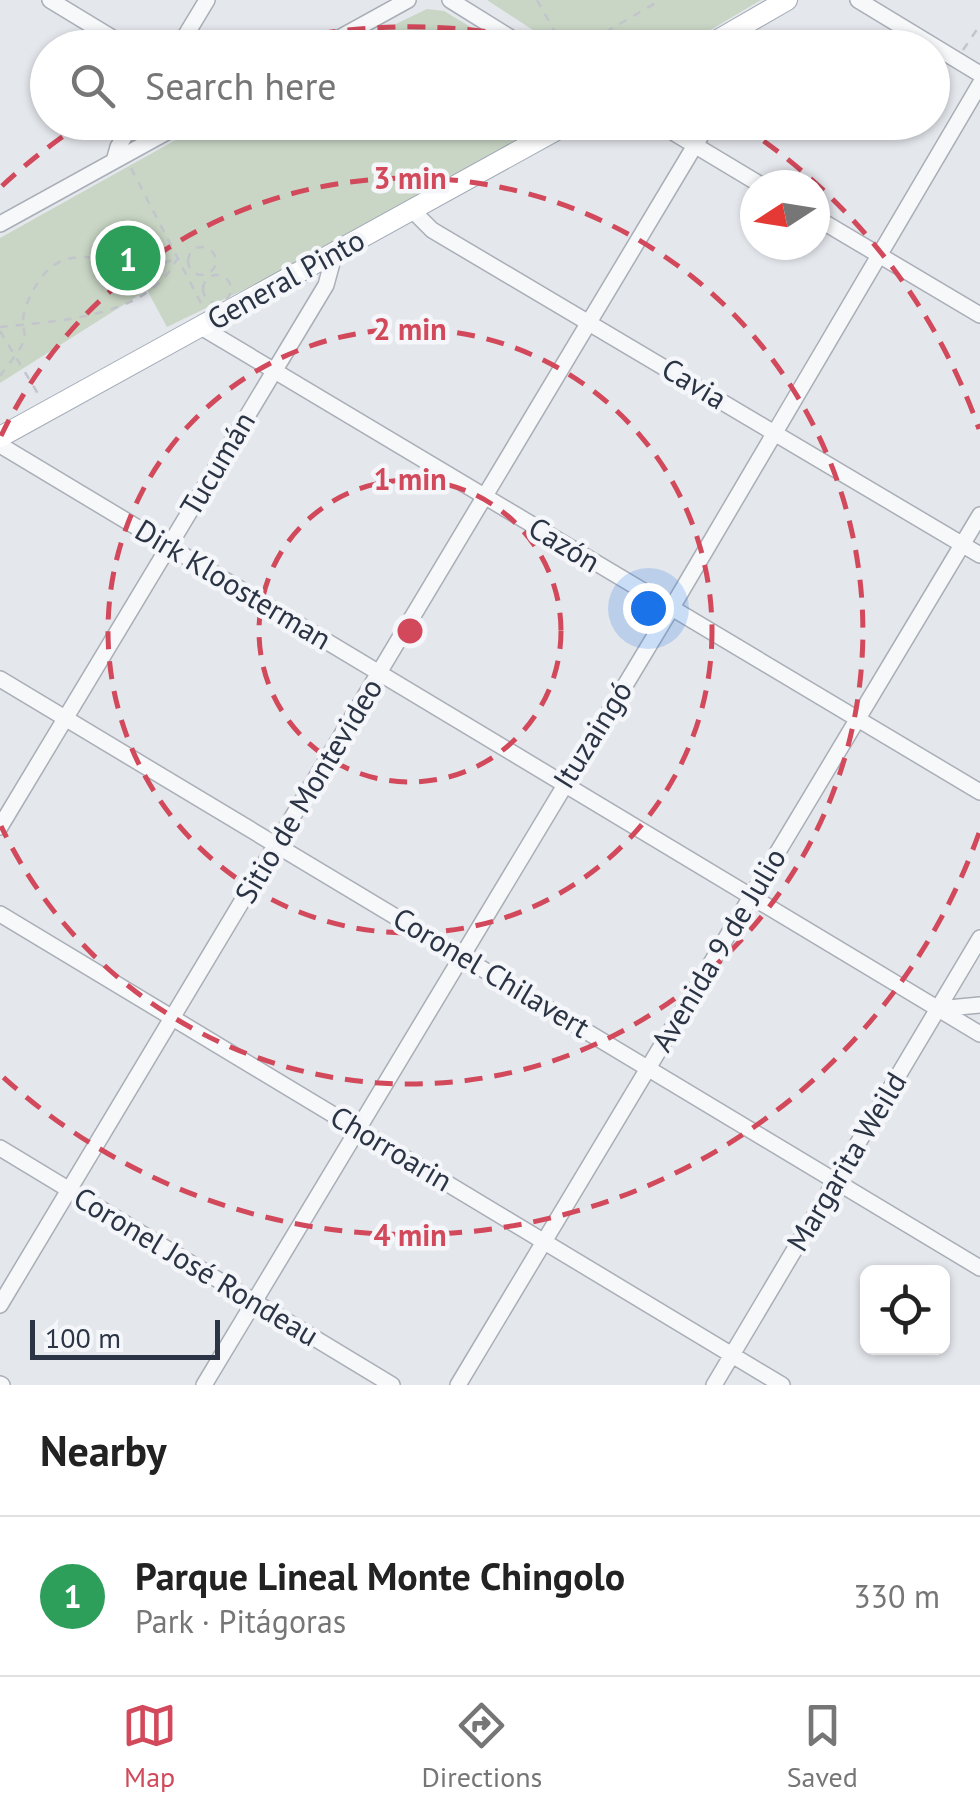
<!DOCTYPE html>
<meta charset="utf-8">
<style>
:root{--surface:#fff;--page:#f6f6f6;--text:#222;--muted:#767676;--line:#e0e0e0;--accent:#d1495b}
body{margin:0;font-family:"PT Sans",sans-serif;background:var(--page);color:var(--text)}
.controls{position:absolute;right:30px;bottom:30px;display:grid;overflow:hidden;border-radius:15px;box-shadow:0 2px 8px #0004}
.controls button{width:90px;height:90px;display:grid;place-items:center;padding:0;border:0;border-bottom:2px solid var(--line);background:var(--surface);color:var(--text);font:50px sans-serif}
.compass{position:absolute;left:740px;top:170px;width:90px;height:90px;border-radius:50%;background:var(--surface);box-shadow:0 2px 8px #0004;rotate:258deg}
.scale{position:absolute;left:30px;bottom:25px;width:190px;box-sizing:border-box;padding-left:10px;border:5px solid #2b3445;border-top:0;font-size:28px;line-height:35px;white-space:nowrap;color:#2b3445;-webkit-text-stroke:8px #f4f6f9;paint-order:stroke}
.you{position:absolute;left:648px;top:608px;width:35px;height:35px;margin:-25px;border:8px solid #fff;border-radius:50%;background:#1a73e8;box-shadow:0 0 0 15px #1a73e833}
.badge{display:grid;place-items:center;width:65px;height:65px;border-radius:50%;background:var(--accent);color:#fff;font-size:32px;font-weight:700}
.pin{position:absolute;translate:-50% -50%;border:5px solid #fff;box-shadow:0 2px 10px #0006}
.list{margin:0;padding:0;list-style:none}
h2{display:flex;justify-content:space-between;align-items:center;height:130px;margin:0;padding:0 40px;font-size:42px}
h2 small{font-size:32px;font-weight:400;color:var(--muted)}
.list li{display:grid;grid-template-columns:65px 1fr auto;gap:30px;align-items:center;box-sizing:border-box;height:160px;padding:0 40px;border-top:2px solid var(--line)}
.list b{display:block;font-size:38px;white-space:nowrap}
.list p{margin:0;font-size:32px;white-space:nowrap;color:var(--muted)}
.list em{font-size:32px;font-style:normal;color:var(--muted)}
.icon{flex:none;width:55px;height:55px;fill:none;stroke:currentColor;stroke-width:2;stroke-linecap:round;stroke-linejoin:round}
.map{position:relative;flex:none;width:980px;height:1385px;overflow:hidden}
.search{position:absolute;background:var(--surface);box-shadow:0 2px 8px #0004;left:30px;right:30px;top:30px;height:110px;display:flex;align-items:center;gap:25px;box-sizing:border-box;padding:0 35px;border-radius:55px;color:var(--muted);font-size:38px}
.sheet{height:290px;background:var(--surface)}
nav{display:flex;justify-content:space-around;align-items:center;box-sizing:border-box;height:140px;border-top:2px solid var(--line);background:var(--surface);font-size:28px;color:var(--muted)}
nav a{display:grid;justify-items:center;gap:5px}
nav .on{color:var(--accent)}
.map>svg:first-child{display:block}
.green{fill:#c9d6c5}
.lines{fill:none;stroke-linecap:round;stroke-linejoin:round}
.minor-casing{stroke:#a9aeb7;stroke-width:18}
.major-casing{stroke:#a3abb8;stroke-width:22}
.path{stroke:#c2c5cb;stroke-width:2.5;stroke-dasharray:8 8;stroke-linecap:butt}
.minor{stroke:#f7f8fa;stroke-width:15}
.major{stroke:#fff;stroke-width:20}
.ring{fill:none;stroke:#d1495b;stroke-width:5;stroke-dasharray:18 12}
.labels{text-anchor:middle;stroke-width:9;stroke-linejoin:round;paint-order:stroke}
.street-label{font-size:30px;fill:#2b3445;stroke:#f4f6f9}
.centre{fill:#d1495b;stroke:#f4f6f9;stroke-width:5}
.ring-label{font-size:30px;text-anchor:middle;font-weight:bold;fill:#d1495b;stroke:#f4f6f9;stroke-width:9;stroke-linejoin:round;paint-order:stroke}
</style>
<div class="map">
<svg width="980" height="1385" viewBox="0 0 980 1385">
<rect width="100%" height="100%" fill="#e4e7ec"/>
<path class="green" d="M 487,0 L 761,0 L 680,48 L 559,47 Z
M 427,9 L 444,11 L 504,47 L 348,47 Z
M 206,123 L 550,123 L 268,278 L 167,327 L 147,290 L 0,383 L 0,238 Z"/>
<g class="lines">
<g class="minor-casing">
<path id="minor" d="M 50,0 L 129,48
M 450,0 L 527,48
M 858,0 L 980,74
M 741,26 L 745,48
M 178,48 L 207,0
M 321,48 L 408,0
M 656,122 L 761,185
M 114,161 L 118,147 L 133,122
M 412,210 L 432,230 L 980,555
M 815,217 L 980,315
M 0,224 L 185,122
M 201,327 L 980,792
M 0,445 L 980,1034
M 0,679 L 980,1268
M 0,827 L 326,285 L 335,252
M 0,914 L 782,1385
M 938,1009 L 980,1005
M 0,1148 L 392,1385
M 0,1305 L 709,122
M 0,1384 L 2,1385
M 204,1385 L 671,609 L 980,84
M 458,1385 L 980,515
M 714,1385 L 980,938"/>
</g>
<g class="major-casing">
<path id="major" d="M 704,48 L 787,0
M 0,437 L 571,122"/>
</g>
<path class="path" d="M 537,0 L 564,48
M 578,48 L 661,0
M 963,50 L 980,25
M 131,168 L 203,307
M188 261a14 14 0 1 1 28 0a14 14 0 1 1-28 0Z
M203 289a14 14 0 1 1 28 0a14 14 0 1 1-28 0Z
M 0,327 C 56,321 148,318 177,259
M 0,331 L 40,397
M 0,376 C 7,365 22,350 25,337 C 25,336 23,323 23,322 C 23,306 35,285 45,273 C 80,234 137,282 178,257"/>
<use href="#minor" class="minor"/>
<use href="#major" class="major"/>
</g>
<g class="ring">
<circle cx="410" cy="631" r="151"/>
<circle cx="410" cy="631" r="302"/>
<path d="M1 436A453 453 0 1 1 1 826"/>
<path d="M979 833A604 604 0 0 1 2 1076M2 186A604 604 0 0 1 81 124M259 46A604 604 0 0 1 561 46M739 124A604 604 0 0 1 979 429"/>
</g>
<g class="labels">
<g class="street-label">
<text transform="translate(286 280) rotate(-29)" y="10">General Pinto</text>
<text transform="translate(694 384) rotate(31)" y="10">Cavia</text>
<text transform="translate(218 464) rotate(-59)" y="10">Tucumán</text>
<text transform="translate(564 545) rotate(31)" y="10">Cazón</text>
<text transform="translate(233 585) rotate(31)" y="10">Dirk Kloosterman</text>
<text transform="translate(593 735) rotate(-58)" y="10">Ituzaingó</text>
<text transform="translate(309 791) rotate(-59)" y="10">Sitio de Montevideo</text>
<text transform="translate(719 950) rotate(-59)" y="10">Avenida 9 de Julio</text>
<text transform="translate(491 973) rotate(31)" y="10">Coronel Chilavert</text>
<text transform="translate(391 1149) rotate(31)" y="10">Chorroarin</text>
<text transform="translate(847 1162) rotate(-59)" y="10">Margarita Weild</text>
<text transform="translate(196 1267) rotate(31)" y="10">Coronel José Rondeau</text>
</g>
</g>
<circle cx="410" cy="631" r="15" class="centre"/>
<g class="ring-label">
<text x="410" y="189">3 min</text>
<text x="410" y="340">2 min</text>
<text x="410" y="490">1 min</text>
<text x="410" y="1246">4 min</text>
</g>
</svg>
<div class="controls">
<button><svg class="icon" aria-label="locate" viewBox="0 0 24 24"><circle cx="12" cy="12" r="6"/><path d="M12 2v4M12 18v4M2 12h4M18 12h4"/></svg></button>
</div>
<svg class="compass" viewBox="-18 -18 36 36"><path d="M0-13l5 13h-10z" fill="#e53935"/><path d="M0 13l5-13h-10z" fill="#767676"/></svg>
<div class="scale">100 m</div>
<div class="you"></div>
<div class="pin badge" style="left:128px;top:258px;background:#2e9e5b">1</div>
<div class="search"><svg class="icon" aria-label="search" viewBox="0 0 24 24"><circle cx="10" cy="10" r="6"/><path d="M15 15l6 6"/></svg>Search here</div>
</div>
<section class="sheet">
<h2>Nearby<small></small></h2>
<ul class="list">
<li><span class="badge" style="background:#2e9e5b">1</span><div><b>Parque Lineal Monte Chingolo</b><p>Park · Pitágoras</p></div><em>330 m</em></li>
</ul>
</section>
<nav>
<a class="on"><svg class="icon" aria-label="map" viewBox="0 0 24 24"><path d="M3 6l6-2 6 2 6-2v14l-6 2-6-2-6 2zM9 4v14M15 6v14"/></svg>Map</a>
<a><svg class="icon" aria-label="directions" viewBox="0 0 24 24"><path d="M12 3l9 9-9 9-9-9zM9 14v-3h6M13 9l2 2-2 2"/></svg>Directions</a>
<a><svg class="icon" aria-label="saved" viewBox="0 0 24 24"><path d="M7 4h10v16l-5-4-5 4z"/></svg>Saved</a>
</nav>
